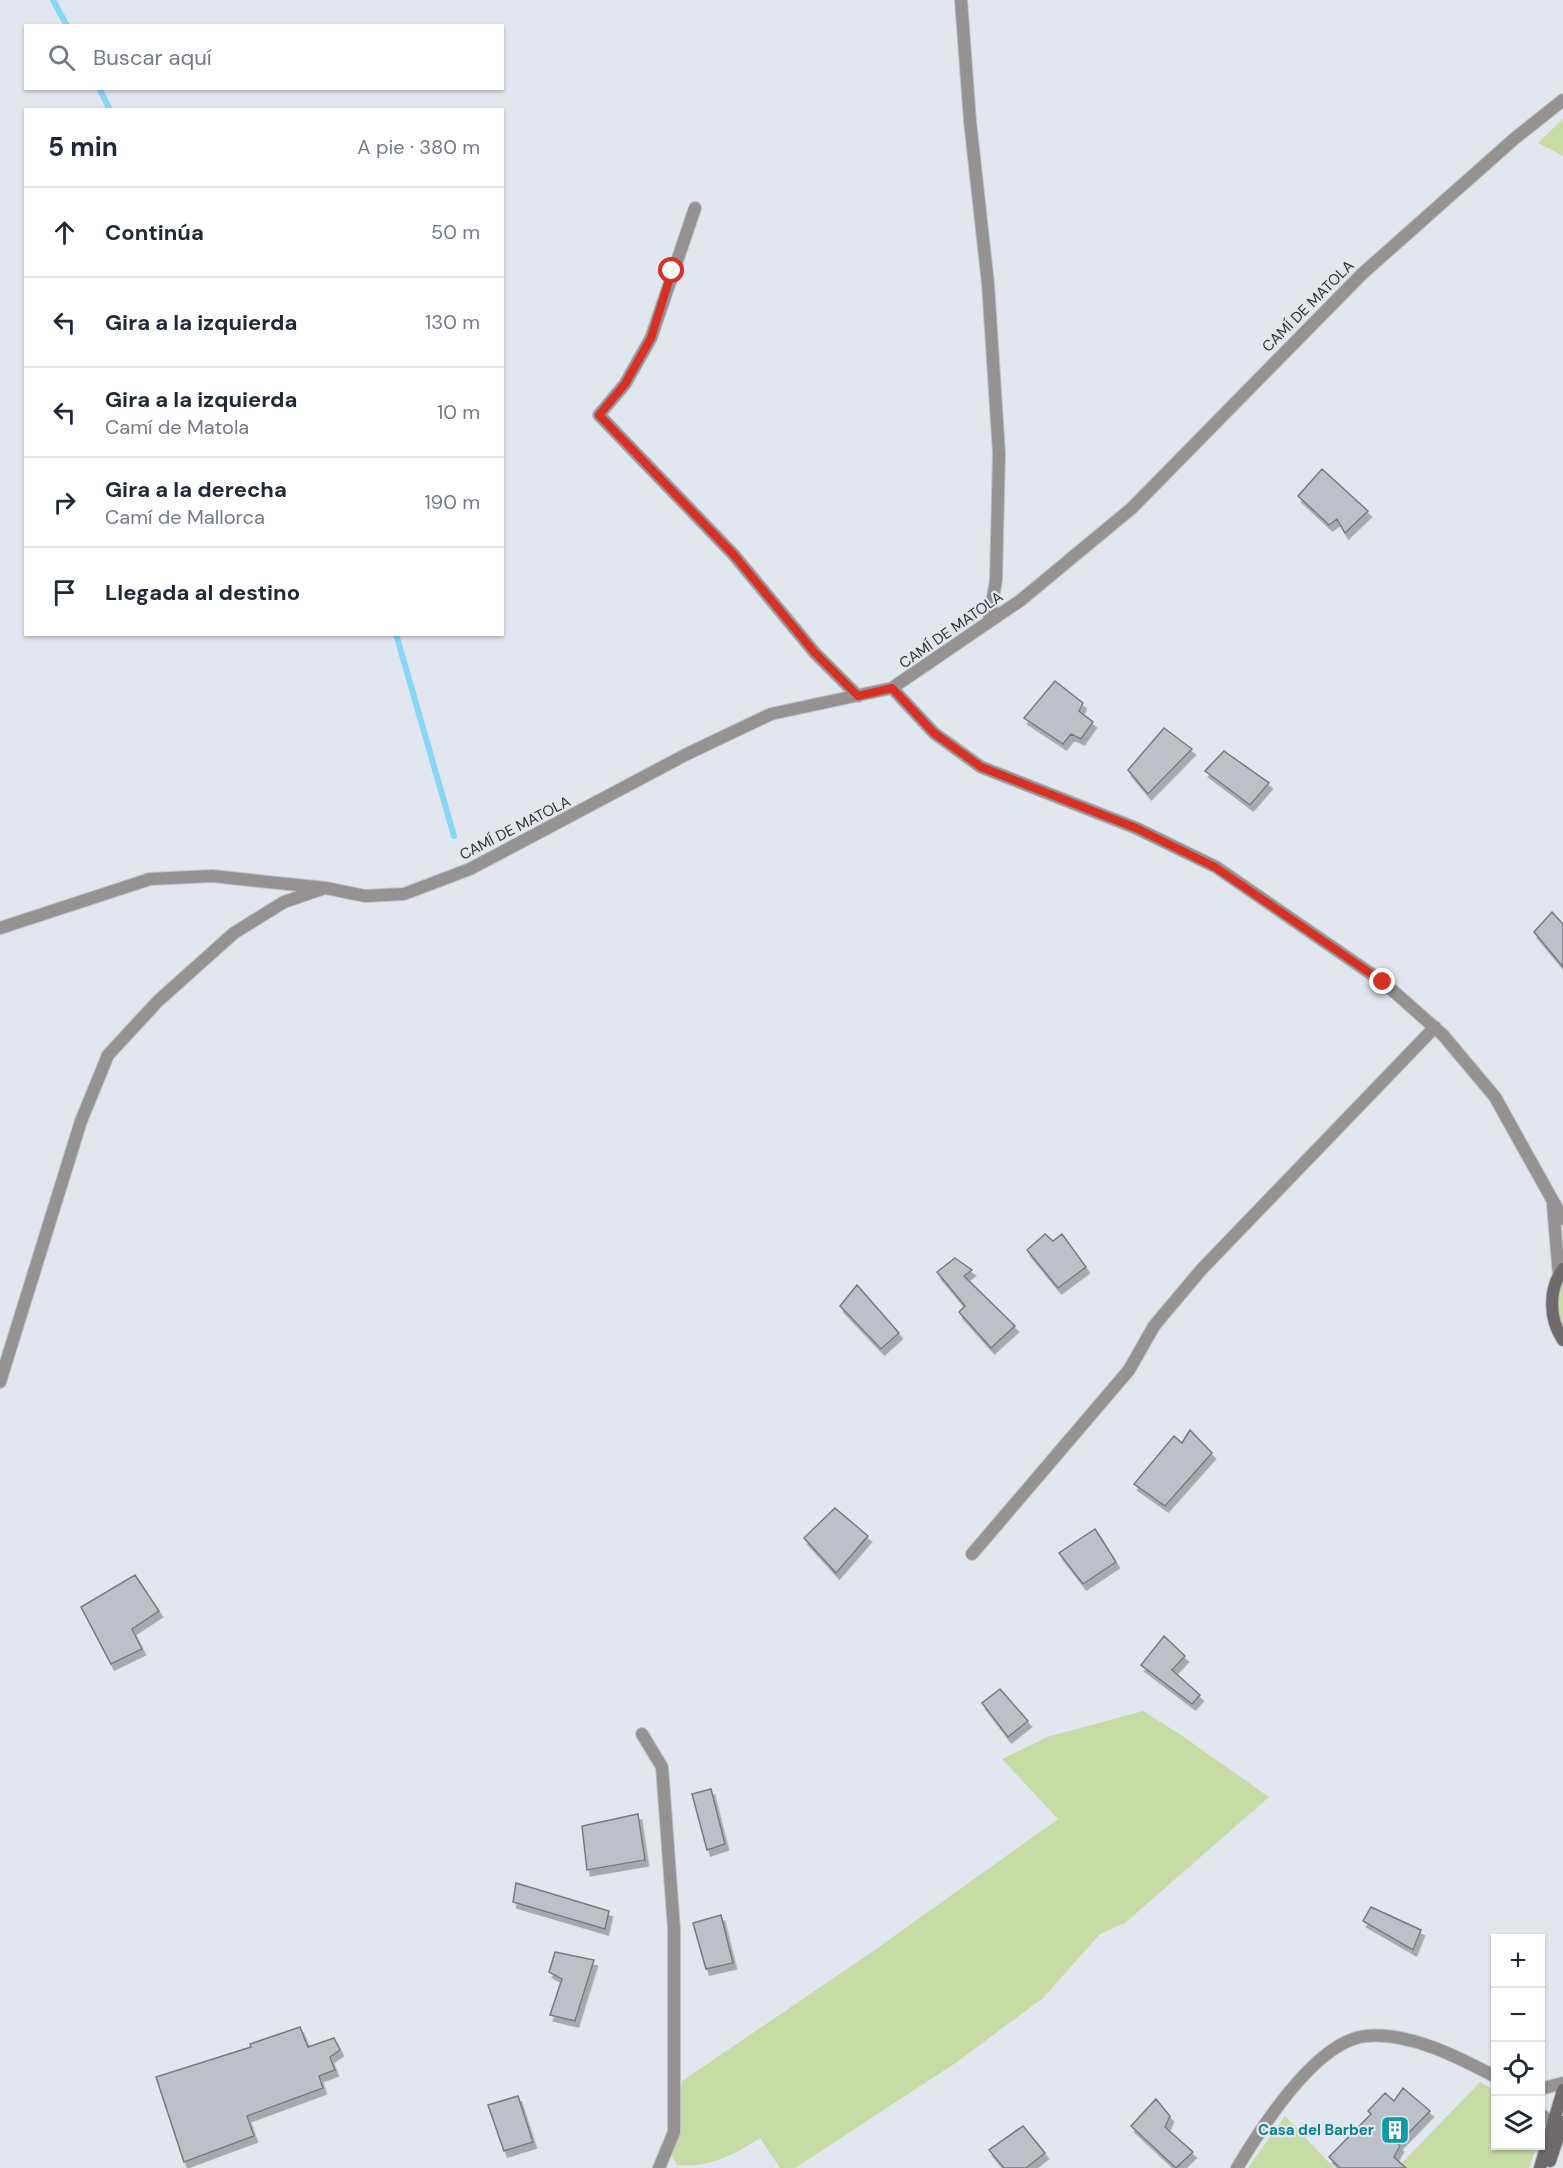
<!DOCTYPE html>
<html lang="es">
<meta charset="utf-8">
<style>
:root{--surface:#fff;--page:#f6f6f7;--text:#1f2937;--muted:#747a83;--line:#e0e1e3}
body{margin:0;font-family:"DM Sans",sans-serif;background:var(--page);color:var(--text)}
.controls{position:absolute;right:18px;bottom:18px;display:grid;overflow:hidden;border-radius:0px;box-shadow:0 2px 4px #0004}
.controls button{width:54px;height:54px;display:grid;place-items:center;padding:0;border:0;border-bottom:2px solid var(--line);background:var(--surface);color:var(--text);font:30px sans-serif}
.stop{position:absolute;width:18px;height:18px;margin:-14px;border:4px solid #d93025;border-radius:50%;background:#fff}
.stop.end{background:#d93025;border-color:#fff;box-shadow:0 2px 6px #0008}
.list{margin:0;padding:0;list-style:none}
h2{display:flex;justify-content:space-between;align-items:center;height:78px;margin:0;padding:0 24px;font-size:26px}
h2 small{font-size:20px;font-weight:400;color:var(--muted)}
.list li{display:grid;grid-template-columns:39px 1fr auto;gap:18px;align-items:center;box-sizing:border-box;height:90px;padding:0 24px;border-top:2px solid var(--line)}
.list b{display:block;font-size:22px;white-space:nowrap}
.list p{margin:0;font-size:20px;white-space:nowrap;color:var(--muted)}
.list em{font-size:20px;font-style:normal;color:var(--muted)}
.icon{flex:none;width:33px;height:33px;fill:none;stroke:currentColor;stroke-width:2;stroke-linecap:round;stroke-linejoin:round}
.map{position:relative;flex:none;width:1563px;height:2168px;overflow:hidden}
.search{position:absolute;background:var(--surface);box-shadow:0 2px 4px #0004;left:24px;top:24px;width:480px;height:66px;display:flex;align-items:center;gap:15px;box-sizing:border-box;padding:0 21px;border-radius:0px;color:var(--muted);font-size:22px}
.panel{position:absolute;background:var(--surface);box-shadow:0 2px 4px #0004;left:24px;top:108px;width:480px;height:528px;border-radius:0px}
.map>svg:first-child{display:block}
.green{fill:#c7dca4}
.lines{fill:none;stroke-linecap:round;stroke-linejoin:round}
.stream{stroke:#86d6f6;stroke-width:6}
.building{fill:#bcc1c9;stroke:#767a82;stroke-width:1.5;filter:url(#shadow)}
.street-casing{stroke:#bec2ca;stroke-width:14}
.secondary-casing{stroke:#bec2ca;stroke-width:14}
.street{stroke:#969292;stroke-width:12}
.secondary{stroke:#706a6b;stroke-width:12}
.route{stroke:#d93025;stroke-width:8}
.labels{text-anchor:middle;stroke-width:4.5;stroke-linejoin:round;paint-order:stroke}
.street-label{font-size:15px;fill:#2f3134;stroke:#e2e6ef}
.culture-label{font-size:15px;font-weight:bold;fill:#0d838f;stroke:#e2e6ef;text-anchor:end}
</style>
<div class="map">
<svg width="1563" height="2168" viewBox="0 0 1563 2168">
<defs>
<filter id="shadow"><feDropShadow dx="3.5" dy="6" stdDeviation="0" flood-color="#0004"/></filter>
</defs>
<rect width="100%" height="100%" fill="#e2e6ef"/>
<path class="green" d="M 1563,119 L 1563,156 L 1538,143 Z
M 1563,1279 L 1563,1330 C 1557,1310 1556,1298 1563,1279 Z
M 1143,1711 L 1181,1735 L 1269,1797 L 1125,1923 L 1100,1934 L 1043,1998 L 957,2062 L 795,2168 L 780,2168 L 760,2138 C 734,2155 709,2168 677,2165 L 670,2153 L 682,2081 L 869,1954 L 1058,1819 L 1002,1759 L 1047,1737 Z
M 1480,2082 L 1495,2091 L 1496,2146 L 1537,2146 L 1529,2168 L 1397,2168 Z
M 1285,2116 L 1334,2168 L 1248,2168 Z"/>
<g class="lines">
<path class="stream" d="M 53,0 L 67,26
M 99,88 L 110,110
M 396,634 L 454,836"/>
</g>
<path class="building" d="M 1322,469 L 1368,511 L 1345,533 L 1337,519 L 1329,525 L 1298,496 Z
M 1055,681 L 1083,703 L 1079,711 L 1093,722 L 1081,739 L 1071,734 L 1063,744 L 1024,718 Z
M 1164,728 L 1192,749 L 1148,794 L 1128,770 Z
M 1224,751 L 1269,783 L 1250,805 L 1205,771 Z
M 1552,912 L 1563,924 L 1563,967 L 1534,932 Z
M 1045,1234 L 1053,1241 L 1062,1234 L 1086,1267 L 1058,1288 L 1027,1250 Z
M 955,1258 L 972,1270 L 964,1276 L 1015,1326 L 991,1348 L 959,1312 L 965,1306 L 937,1272 Z
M 857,1285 L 899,1333 L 881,1349 L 840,1306 Z
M 1190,1430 L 1212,1453 L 1165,1506 L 1134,1484 L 1174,1436 L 1182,1443 Z
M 835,1508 L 868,1536 L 836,1573 L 804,1538 Z
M 1095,1529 L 1116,1562 L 1083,1584 L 1059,1553 Z
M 135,1575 L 159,1611 L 132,1629 L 142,1649 L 111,1664 L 81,1607 Z
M 1164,1636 L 1185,1656 L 1172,1670 L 1200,1695 L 1192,1704 L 1141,1665 Z
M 1000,1689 L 1028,1721 L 1008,1737 L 982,1703 Z
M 711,1789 L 725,1844 L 707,1850 L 692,1794 Z
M 638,1814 L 645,1860 L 587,1870 L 582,1826 Z
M 516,1883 L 609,1911 L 605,1929 L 513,1902 Z
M 1371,1907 L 1421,1930 L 1413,1950 L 1363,1921 Z
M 721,1915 L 733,1963 L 706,1969 L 693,1923 Z
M 555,1952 L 594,1960 L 575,2021 L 550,2015 L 562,1979 L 549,1972 Z
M 300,2027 L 308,2047 L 334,2038 L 340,2050 L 330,2057 L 335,2070 L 319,2076 L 323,2088 L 247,2116 L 254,2136 L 184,2162 L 156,2077 L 251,2047 L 250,2044 Z
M 1403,2088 L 1430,2111 L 1398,2144 L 1400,2146 L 1394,2157 L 1406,2168 L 1340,2168 L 1329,2157 L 1371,2114 L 1368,2111 L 1385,2093 L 1394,2101 Z
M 518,2096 L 533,2142 L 504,2151 L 488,2105 Z
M 1156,2099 L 1170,2116 L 1165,2127 L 1193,2152 L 1176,2168 L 1131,2126 Z
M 1023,2126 L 1045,2153 L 1026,2168 L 1004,2168 L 989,2150 Z"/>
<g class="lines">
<g class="street-casing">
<path id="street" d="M 961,0 L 970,121 L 988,284 L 999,453 L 996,580 L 989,621
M 695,208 L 651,338 L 625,384 L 599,415 L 733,554 L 815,653 L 858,696
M 892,688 L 934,733 L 981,767 L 1136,828 L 1216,867 L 1383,982 L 1443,1035 L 1495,1097 L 1563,1219
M 0,928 L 150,879 L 212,876 L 326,888 L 365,896 L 404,894 L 470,869 L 687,754 L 771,714 L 892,688 L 1021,600 L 1132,508 L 1362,274 L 1514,139 L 1563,100
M 1553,1205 L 1559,1275
M 0,1382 L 81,1121 L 108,1055 L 158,1001 L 234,933 L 284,902 L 322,889
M 972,1554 L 1129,1370 L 1154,1326 L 1201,1270 L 1435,1027
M 642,1734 L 662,1767 L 674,1929 L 674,2132 L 659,2168
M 1540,2089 L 1563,2083
M 1540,2114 L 1561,2129
M 1237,2168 C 1261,2128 1316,2041 1366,2036 C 1410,2032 1458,2057 1496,2077"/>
</g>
<g class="secondary-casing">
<path id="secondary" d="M 1563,1269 C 1548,1290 1549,1319 1563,1340
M 1550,2161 L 1563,2122
M 1540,2168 L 1563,2090"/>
</g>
<use href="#street" class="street"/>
<use href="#secondary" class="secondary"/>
</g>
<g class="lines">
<path class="route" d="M 672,271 L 651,338 L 625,384 L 599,415 L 733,554 L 815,653 L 858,696 L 892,688 L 934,733 L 981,767 L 1136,828 L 1215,867 L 1383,982"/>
</g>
<defs>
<g id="building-square" transform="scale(1.5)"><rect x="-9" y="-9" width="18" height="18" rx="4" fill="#0f9aa8" stroke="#e2e6ef"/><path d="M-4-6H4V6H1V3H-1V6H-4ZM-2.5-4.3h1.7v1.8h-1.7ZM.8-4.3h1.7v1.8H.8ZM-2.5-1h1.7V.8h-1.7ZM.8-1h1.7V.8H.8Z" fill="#fff"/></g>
</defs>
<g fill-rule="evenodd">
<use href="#building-square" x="1395" y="2130"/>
</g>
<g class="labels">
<g class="street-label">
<text transform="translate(1308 306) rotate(-45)" y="5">CAMÍ DE MATOLA</text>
<text transform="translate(951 630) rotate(-35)" y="5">CAMÍ DE MATOLA</text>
<text transform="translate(515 828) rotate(-27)" y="5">CAMÍ DE MATOLA</text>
</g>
<g class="culture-label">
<text x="1374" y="2135">Casa del Barber</text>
</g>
</g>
</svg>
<div class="controls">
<button>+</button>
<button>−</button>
<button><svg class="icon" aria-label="locate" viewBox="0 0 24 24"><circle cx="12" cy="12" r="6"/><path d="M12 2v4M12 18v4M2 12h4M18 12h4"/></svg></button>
<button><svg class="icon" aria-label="layers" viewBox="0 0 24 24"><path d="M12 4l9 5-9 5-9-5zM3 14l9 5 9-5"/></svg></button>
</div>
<div class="stop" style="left:672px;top:271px"></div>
<div class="stop end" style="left:1383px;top:982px"></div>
<div class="search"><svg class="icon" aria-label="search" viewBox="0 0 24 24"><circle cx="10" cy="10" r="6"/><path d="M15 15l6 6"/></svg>Buscar aquí</div>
<section class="panel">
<h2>5 min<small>A pie · 380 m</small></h2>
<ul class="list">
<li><svg class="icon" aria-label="ahead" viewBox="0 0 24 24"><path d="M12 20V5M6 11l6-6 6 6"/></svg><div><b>Continúa</b></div><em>50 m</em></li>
<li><svg class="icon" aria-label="left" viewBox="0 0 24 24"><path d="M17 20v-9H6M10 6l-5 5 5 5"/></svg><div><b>Gira a la izquierda</b></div><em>130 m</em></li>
<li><svg class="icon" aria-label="left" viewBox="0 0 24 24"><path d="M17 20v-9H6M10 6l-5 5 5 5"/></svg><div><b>Gira a la izquierda</b><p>Camí de Matola</p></div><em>10 m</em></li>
<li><svg class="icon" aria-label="right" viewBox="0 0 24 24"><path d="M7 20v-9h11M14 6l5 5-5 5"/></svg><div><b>Gira a la derecha</b><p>Camí de Mallorca</p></div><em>190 m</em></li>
<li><svg class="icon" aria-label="arrive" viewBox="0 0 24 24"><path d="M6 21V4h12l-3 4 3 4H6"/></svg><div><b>Llegada al destino</b></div></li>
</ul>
</section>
</div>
